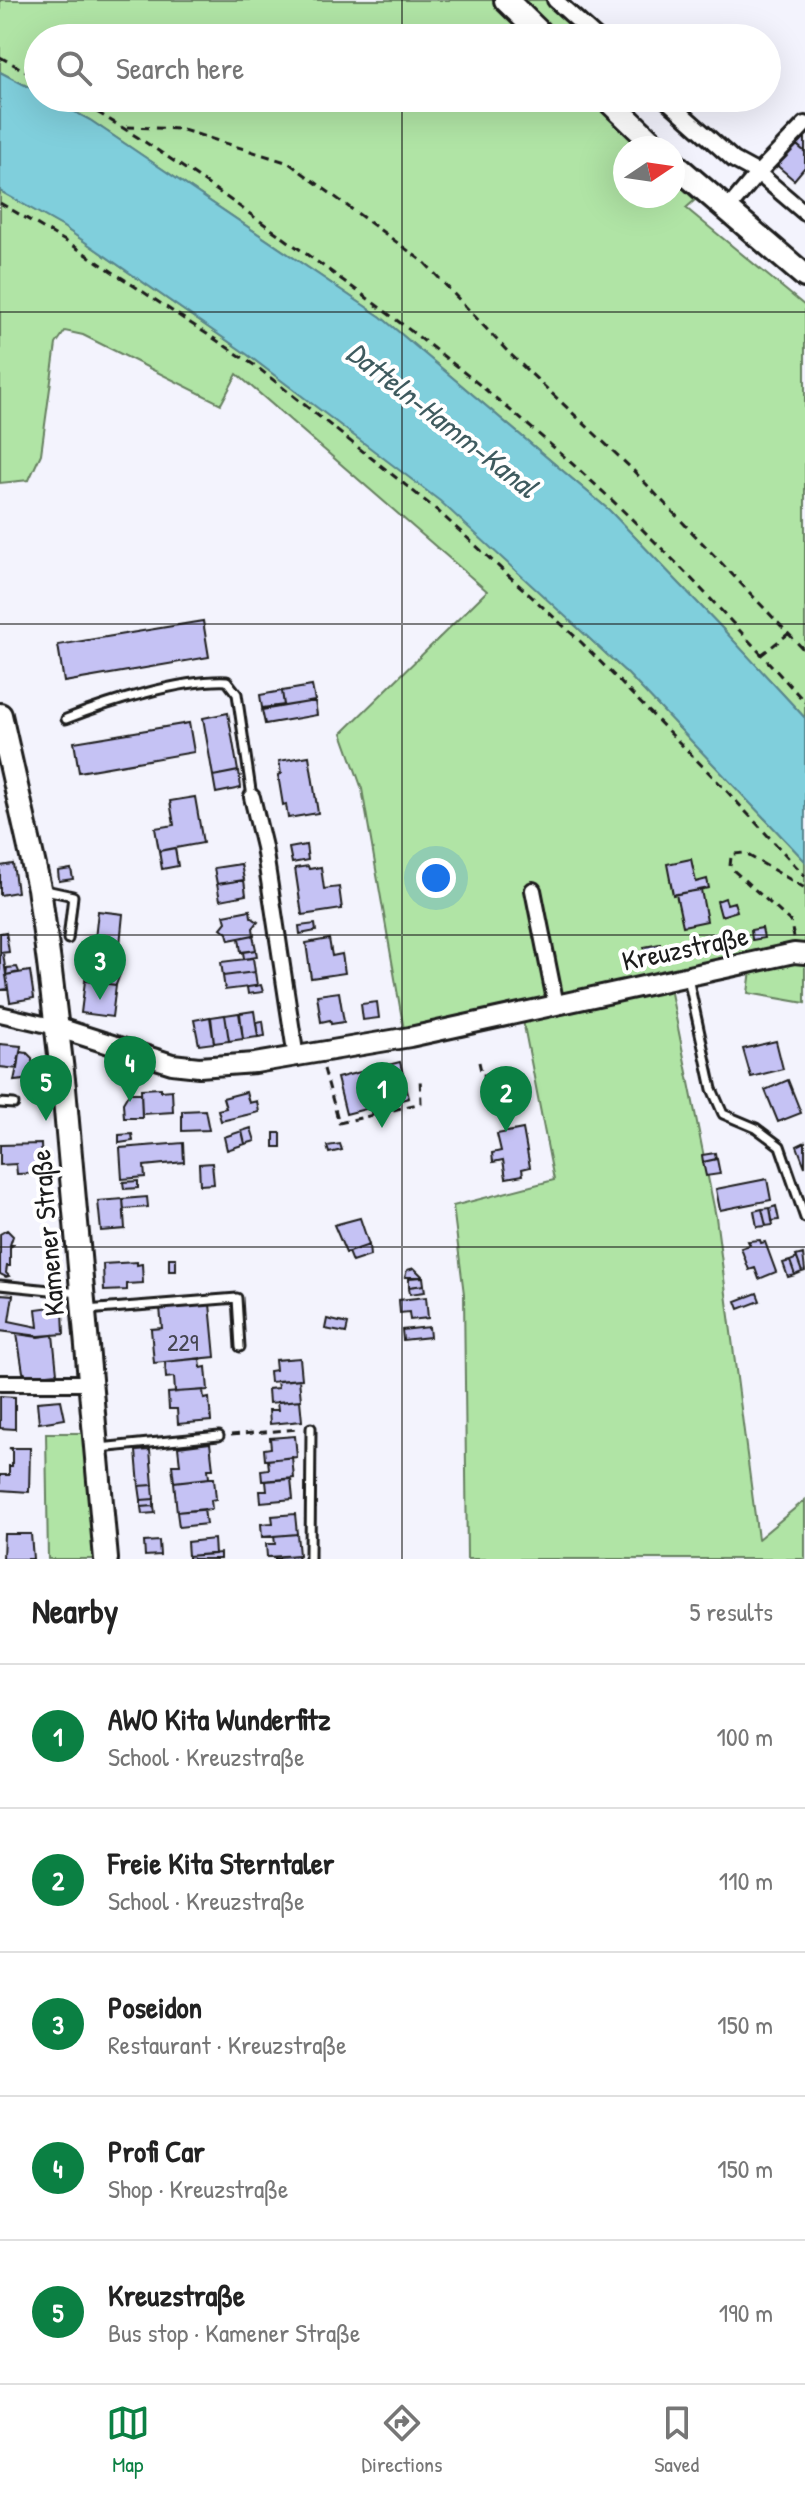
<!DOCTYPE html>
<meta charset="utf-8">
<style>
:root{--surface:#fff;--page:#f6f6f6;--text:#222;--muted:#767676;--line:#e0e0e0;--accent:#0b8043}
body{margin:0;font-family:"Patrick Hand",sans-serif;background:var(--page);color:var(--text)}
.compass{position:absolute;left:613px;top:136px;width:72px;height:72px;border-radius:50%;background:var(--surface);box-shadow:0 8px 32px #0002;rotate:77deg}
.you{position:absolute;left:436px;top:878px;width:28px;height:28px;margin:-20px;border:6px solid #fff;border-radius:50%;background:#1a73e8;box-shadow:0 0 0 12px #1a73e833}
.badge{display:grid;place-items:center;width:52px;height:52px;border-radius:50%;background:var(--accent);color:#fff;font-size:26px;font-weight:700}
.pin{position:absolute;translate:-50% -66px;filter:drop-shadow(0 2px 4px #0008)}
.pin::after{content:'';position:absolute;top:42px;width:28px;height:24px;background:inherit;clip-path:polygon(0 0,100% 0,50% 100%)}
.list{margin:0;padding:0;list-style:none}
h2{display:flex;justify-content:space-between;align-items:center;height:104px;margin:0;padding:0 32px;font-size:34px}
h2 small{font-size:26px;font-weight:400;color:var(--muted)}
.list li{display:grid;grid-template-columns:52px 1fr auto;gap:24px;align-items:center;box-sizing:border-box;height:144px;padding:0 32px;border-top:2px solid var(--line)}
.list b{display:block;font-size:30px;white-space:nowrap}
.list p{margin:0;font-size:26px;white-space:nowrap;color:var(--muted)}
.list em{font-size:26px;font-style:normal;color:var(--muted)}
.icon{flex:none;width:44px;height:44px;fill:none;stroke:currentColor;stroke-width:2;stroke-linecap:round;stroke-linejoin:round}
.map{position:relative;flex:none;width:805px;height:1559px;overflow:hidden}
.search{position:absolute;background:var(--surface);box-shadow:0 8px 32px #0002;left:24px;right:24px;top:24px;height:88px;display:flex;align-items:center;gap:20px;box-sizing:border-box;padding:0 28px;border-radius:44px;color:var(--muted);font-size:30px}
.sheet{height:824px;background:var(--surface)}
nav{display:flex;justify-content:space-around;align-items:center;box-sizing:border-box;height:112px;border-top:2px solid var(--line);background:var(--surface);font-size:22px;color:var(--muted)}
nav a{display:grid;justify-items:center;gap:4px}
nav .on{color:var(--accent)}
.map>svg:first-child{display:block}
.green{fill:#b0e4a5;stroke:#668060;stroke-width:2}
.water{fill:#80cfdc;stroke:#58878f;stroke-width:2}
.building{fill:#c5c2f4;stroke:#1c1c1c;stroke-width:2}
.lines{fill:none;stroke-linecap:round;stroke-linejoin:round}
.service-casing{stroke:#1c1c1c;stroke-width:13}
.minor-casing{stroke:#1c1c1c;stroke-width:20}
.tertiary-casing{stroke:#1c1c1c;stroke-width:24}
.secondary-casing{stroke:#1c1c1c;stroke-width:28}
.path{stroke:#1c1c1c;stroke-width:3;stroke-dasharray:8 6;stroke-linecap:butt}
.service{stroke:#fff;stroke-width:7}
.minor{stroke:#fff;stroke-width:14}
.tertiary{stroke:#fff;stroke-width:18}
.secondary{stroke:#fff;stroke-width:22}
.grid{fill:none;stroke:#1c1c1c;stroke-width:2;stroke-opacity:0.55}
.labels{text-anchor:middle;stroke-width:8;stroke-linejoin:round;paint-order:stroke}
.number-label{font-size:24px;fill:#464652}
.street-label{font-size:28px;fill:#1c1c1c;stroke:#fff}
.water-label{font-size:30px;font-style:italic;fill:#3f5b5f;stroke:#fff}
</style>
<div class="map">
<svg width="805" height="1559" viewBox="0 0 805 1559">
<rect width="100%" height="100%" fill="#f3f3fd"/>
<filter id="ink" filterUnits="userSpaceOnUse"><feTurbulence type="fractalNoise" baseFrequency=".0125" numOctaves="2"/><feDisplacementMap in="SourceGraphic" scale="16" xChannelSelector="R" yChannelSelector="G"/><feConvolveMatrix kernelMatrix="1 2 1 2 8 2 1 2 1" color-interpolation-filters="sRGB"/></filter>
<g filter="url(#ink)">
<path class="green" d="M 0,0 L 569,0 L 574,6 L 564,38 L 38,38 L 38,92 L 0,72 Z
M 49,98 L 590,98 L 641,148 L 625,148 L 625,196 L 673,196 L 673,179 L 695,200 L 686,208 L 805,306 L 805,718 L 720,626 L 609,510 L 381,317 L 90,120 Z
M 0,191 L 62,226 L 248,355 L 441,501 L 628,674 L 805,861 L 805,1003 L 748,993 L 751,970 L 667,973 L 716,1217 L 758,1539 L 805,1500 L 805,1559 L 467,1559 L 464,1294 L 453,1206 L 554,1180 L 520,1005 L 404,1030 L 362,789 L 342,733 L 487,591 L 237,374 L 221,404 L 83,335 L 65,331 L 56,344 L 41,454 L 29,480 L 0,483 Z
M 46,1433 L 103,1433 L 111,1559 L 48,1559 Z"/>
<path class="water" d="M 0,72 L 38,92 L 38,98 L 49,98 L 90,120 L 381,317 L 609,510 L 720,626 L 805,718 L 805,861 L 628,674 L 440,501 L 248,355 L 62,226 L 0,191 Z"/>
<path class="building" d="M 803,135 L 805,136 L 805,152 L 796,144 Z
M 793,142 L 805,152 L 805,167 L 794,180 L 774,163 Z
M 203,621 L 209,657 L 64,682 L 58,645 Z
M 312,686 L 315,701 L 284,706 L 282,691 Z
M 282,691 L 284,705 L 262,708 L 260,695 Z
M 315,701 L 317,715 L 265,724 L 262,710 Z
M 228,713 L 238,771 L 213,776 L 203,718 Z
M 189,723 L 194,752 L 79,772 L 74,742 Z
M 309,756 L 318,813 L 288,818 L 286,804 L 283,805 L 278,775 L 281,774 L 279,761 Z
M 239,771 L 241,788 L 216,793 L 213,776 Z
M 195,797 L 203,843 L 159,851 L 155,828 L 174,825 L 170,801 Z
M 306,845 L 308,860 L 292,863 L 289,848 Z
M 175,848 L 178,866 L 162,869 L 159,851 Z
M 691,859 L 696,882 L 707,879 L 709,888 L 673,895 L 667,864 Z
M 13,864 L 17,892 L 0,895 L 0,866 Z
M 241,864 L 244,880 L 217,884 L 214,868 Z
M 308,866 L 309,869 L 321,867 L 324,889 L 339,887 L 342,909 L 302,915 L 295,868 Z
M 71,869 L 73,879 L 59,881 L 58,871 Z
M 244,880 L 246,895 L 220,900 L 217,884 Z
M 701,890 L 707,921 L 683,926 L 676,894 Z
M 725,898 L 727,904 L 734,902 L 737,911 L 721,916 L 717,901 Z
M 250,910 L 251,917 L 258,922 L 253,928 L 254,935 L 229,940 L 227,933 L 221,928 L 226,922 L 224,915 Z
M 98,911 L 123,914 L 118,965 L 111,964 L 110,970 L 92,967 Z
M 315,924 L 316,931 L 300,934 L 299,926 Z
M 762,928 L 764,938 L 752,940 L 751,930 Z
M 6,932 L 9,952 L 0,953 L 0,933 Z
M 253,935 L 256,950 L 241,952 L 239,938 Z
M 329,939 L 332,956 L 342,954 L 345,973 L 311,978 L 306,943 Z
M 660,944 L 660,955 L 646,958 L 644,947 Z
M 256,950 L 257,957 L 244,959 L 243,952 Z
M 0,953 L 3,953 L 8,989 L 0,990 Z
M 253,958 L 255,972 L 223,976 L 221,962 Z
M 111,964 L 118,965 L 116,974 L 120,974 L 116,985 L 109,984 Z
M 87,966 L 110,970 L 109,984 L 85,981 Z
M 17,967 L 19,972 L 6,975 L 7,968 Z
M 30,971 L 34,998 L 10,1002 L 6,975 Z
M 255,972 L 257,986 L 225,990 L 223,976 Z
M 85,981 L 116,985 L 112,1017 L 81,1013 Z
M 261,985 L 263,992 L 248,994 L 247,987 Z
M 339,992 L 344,1022 L 331,1024 L 330,1020 L 321,1022 L 317,995 Z
M 377,1002 L 379,1018 L 363,1020 L 361,1004 Z
M 254,1011 L 258,1037 L 243,1039 L 240,1013 Z
M 239,1013 L 243,1039 L 229,1041 L 225,1015 Z
M 225,1015 L 229,1041 L 214,1043 L 211,1017 Z
M 210,1017 L 214,1043 L 199,1045 L 194,1020 Z
M 263,1021 L 265,1036 L 258,1037 L 256,1022 Z
M 776,1041 L 783,1069 L 751,1077 L 743,1049 Z
M 0,1044 L 21,1046 L 18,1069 L 0,1067 Z
M 20,1052 L 27,1053 L 32,1058 L 33,1079 L 14,1081 Z
M 400,1062 L 409,1098 L 381,1105 L 372,1069 Z
M 372,1069 L 381,1105 L 346,1114 L 337,1078 Z
M 788,1080 L 801,1113 L 778,1122 L 765,1090 Z
M 161,1088 L 161,1091 L 172,1090 L 173,1112 L 142,1114 L 141,1089 Z
M 246,1092 L 249,1103 L 257,1101 L 259,1112 L 221,1121 L 218,1110 L 226,1108 L 223,1098 Z
M 129,1093 L 141,1093 L 142,1118 L 124,1118 L 123,1103 Z
M 205,1110 L 209,1130 L 182,1131 L 182,1111 Z
M 251,1128 L 255,1141 L 245,1144 L 242,1131 Z
M 523,1129 L 530,1167 L 522,1169 L 523,1175 L 506,1178 L 503,1160 L 493,1162 L 492,1153 L 501,1151 L 497,1134 Z
M 242,1131 L 245,1144 L 227,1150 L 224,1137 Z
M 274,1133 L 281,1133 L 281,1147 L 274,1147 Z
M 132,1134 L 133,1141 L 119,1143 L 119,1135 Z
M 805,1142 L 805,1167 L 797,1146 Z
M 183,1143 L 184,1162 L 144,1166 L 145,1177 L 122,1179 L 120,1148 Z
M 41,1144 L 42,1173 L 17,1174 L 16,1164 L 0,1165 L 0,1145 Z
M 340,1144 L 342,1150 L 329,1153 L 327,1146 Z
M 715,1153 L 716,1159 L 703,1162 L 702,1155 Z
M 717,1159 L 720,1174 L 706,1176 L 703,1162 Z
M 212,1163 L 214,1184 L 200,1185 L 199,1164 Z
M 767,1179 L 771,1200 L 720,1210 L 716,1189 Z
M 138,1181 L 138,1188 L 124,1189 L 123,1182 Z
M 147,1197 L 148,1207 L 124,1209 L 123,1199 Z
M 123,1199 L 125,1229 L 101,1231 L 98,1201 Z
M 776,1206 L 779,1220 L 772,1221 L 770,1208 Z
M 770,1208 L 773,1225 L 766,1226 L 762,1209 Z
M 762,1209 L 766,1226 L 757,1227 L 754,1211 Z
M 360,1218 L 369,1245 L 346,1253 L 334,1225 Z
M 7,1230 L 13,1236 L 10,1245 L 13,1245 L 10,1247 L 10,1266 L 7,1266 L 6,1273 L 9,1276 L 6,1277 L 0,1274 L 0,1234 Z
M 760,1240 L 761,1243 L 765,1242 L 776,1272 L 759,1279 L 755,1268 L 749,1270 L 741,1248 L 750,1245 L 748,1241 Z
M 369,1245 L 370,1256 L 352,1262 L 348,1252 Z
M 803,1254 L 805,1271 L 802,1272 L 796,1256 Z
M 169,1258 L 176,1258 L 176,1271 L 169,1271 Z
M 797,1258 L 802,1272 L 795,1275 L 790,1261 Z
M 790,1261 L 795,1275 L 788,1277 L 783,1263 Z
M 137,1262 L 137,1265 L 142,1264 L 143,1283 L 127,1284 L 127,1290 L 104,1291 L 103,1264 Z
M 414,1268 L 423,1277 L 405,1277 L 407,1270 Z
M 423,1277 L 424,1285 L 409,1287 L 409,1278 Z
M 424,1285 L 425,1292 L 410,1294 L 409,1287 Z
M 757,1293 L 760,1301 L 739,1309 L 736,1301 Z
M 0,1294 L 13,1295 L 9,1321 L 38,1327 L 36,1309 L 51,1307 L 52,1311 L 63,1310 L 64,1334 L 39,1336 L 0,1331 Z
M 426,1297 L 428,1318 L 410,1320 L 409,1312 L 400,1313 L 399,1300 Z
M 210,1304 L 215,1357 L 154,1363 L 151,1329 L 162,1328 L 160,1308 Z
M 327,1319 L 348,1324 L 346,1333 L 325,1329 Z
M 429,1327 L 430,1337 L 403,1340 L 402,1330 Z
M 17,1334 L 38,1337 L 53,1335 L 57,1373 L 29,1376 L 23,1372 Z
M 200,1358 L 201,1368 L 206,1367 L 208,1390 L 175,1392 L 174,1377 L 166,1378 L 165,1362 Z
M 300,1358 L 302,1379 L 270,1382 L 269,1371 L 276,1370 L 275,1360 Z
M 299,1379 L 301,1400 L 269,1403 L 268,1389 L 278,1388 L 277,1381 Z
M 203,1390 L 204,1399 L 209,1398 L 211,1421 L 178,1424 L 177,1409 L 169,1409 L 168,1393 Z
M 0,1396 L 15,1397 L 15,1429 L 0,1428 Z
M 61,1400 L 65,1419 L 39,1423 L 37,1402 Z
M 300,1400 L 302,1421 L 270,1424 L 269,1410 L 278,1410 L 277,1402 Z
M 295,1436 L 297,1457 L 265,1460 L 264,1449 L 271,1448 L 270,1438 Z
M 210,1443 L 213,1469 L 208,1469 L 209,1478 L 174,1482 L 172,1465 L 180,1465 L 178,1447 Z
M 9,1448 L 30,1448 L 29,1492 L 0,1490 L 0,1475 L 9,1475 L 9,1466 L 12,1466 L 12,1449 Z
M 150,1450 L 153,1485 L 139,1486 L 136,1451 Z
M 292,1457 L 294,1478 L 262,1481 L 261,1470 L 269,1469 L 268,1460 Z
M 209,1478 L 214,1478 L 216,1499 L 211,1500 L 212,1509 L 177,1512 L 174,1482 Z
M 291,1479 L 293,1499 L 261,1502 L 260,1491 L 267,1491 L 266,1481 Z
M 153,1485 L 154,1499 L 141,1500 L 139,1486 Z
M 154,1499 L 154,1506 L 141,1507 L 141,1500 Z
M 154,1506 L 155,1513 L 142,1514 L 141,1507 Z
M 204,1509 L 206,1524 L 179,1527 L 177,1512 Z
M 295,1514 L 297,1534 L 262,1537 L 261,1524 L 273,1523 L 272,1516 Z
M 4,1534 L 31,1534 L 33,1559 L 3,1559 Z
M 297,1534 L 299,1555 L 267,1557 L 266,1544 L 275,1544 L 274,1536 Z
M 214,1539 L 215,1554 L 188,1556 L 187,1542 Z
M 159,1541 L 160,1555 L 145,1556 L 144,1542 Z
M 220,1553 L 220,1559 L 188,1559 L 188,1556 Z
M 297,1555 L 298,1559 L 275,1559 L 275,1557 Z"/>
<g class="lines">
<g class="service-casing">
<path id="service" d="M 66,719 C 109,702 182,679 227,681 L 237,694 L 252,797
M 41,889 L 73,896 L 68,939
M 688,978 L 712,1089 L 723,1114 L 756,1128 L 780,1146 L 805,1218
M 0,1103 L 14,1104
M 0,1285 L 80,1293
M 86,1310 L 237,1298 L 240,1347
M 99,1448 L 219,1436
M 310,1559 L 311,1428"/>
</g>
<g class="minor-casing">
<path id="minor" d="M 555,0 L 597,38
M 664,98 L 734,160 L 758,173 L 805,213
M 727,210 L 758,173 L 805,124
M 252,797 L 264,847 L 296,1058
M 533,890 L 556,1005
M 0,1014 L 56,1027
M 0,1383 L 91,1383"/>
</g>
<g class="tertiary-casing">
<path id="tertiary" d="M 56,1027 L 172,1064 L 199,1067 L 255,1063 L 410,1037 L 794,953 L 805,954"/>
</g>
<g class="secondary-casing">
<path id="secondary" d="M 506,0 L 545,38
M 606,98 L 658,148
M 673,163 L 805,276
M 0,715 L 39,888 L 49,963 L 64,1088 L 106,1559"/>
</g>
<path class="path" d="M 0,57 L 38,78
M 73,98 C 150,142 222,194 295,246 C 418,333 539,427 647,534 C 702,587 753,646 805,702
M 127,127 L 180,129 L 289,163 L 425,263 L 509,353 L 630,467 L 805,651
M 0,203 L 72,245 L 257,367 L 438,511 L 581,642 L 723,787 L 805,876
M 761,655 L 788,634
M 794,937 L 790,921 L 733,870 L 730,866 L 731,857 L 734,854 L 744,853 L 805,888
M 479,1062 L 482,1075 L 506,1075 L 512,1108 L 504,1121 L 506,1132
M 324,1069 L 339,1123 L 373,1115
M 372,1108 L 373,1115 L 421,1103 L 420,1076
M 231,1435 L 299,1429"/>
<use href="#service" class="service"/>
<use href="#minor" class="minor"/>
<use href="#tertiary" class="tertiary"/>
<use href="#secondary" class="secondary"/>
</g>
</g>
<path class="grid" d="M 402,0 L 402,38M 402,98 L 402,1559M 0,312 L 805,312M 0,624 L 805,624M 0,935 L 805,935M 0,1247 L 805,1247"/>
<g class="labels">
<g class="number-label">
<text x="183" y="1351">229</text>
</g>
<g class="street-label">
<text transform="translate(685 948) rotate(-12)" y="10">Kreuzstraße</text>
<text transform="translate(47 1233) rotate(-95)" y="10">Kamener Straße</text>
</g>
<g class="water-label">
<text transform="translate(442 420) rotate(38)" y="10">Datteln-Hamm-Kanal</text>
</g>
</g>
</svg>
<svg class="compass" viewBox="-18 -18 36 36"><path d="M0-13l5 13h-10z" fill="#e53935"/><path d="M0 13l5-13h-10z" fill="#767676"/></svg>
<div class="you"></div>
<div class="pin badge" style="left:382px;top:1128px">1</div>
<div class="pin badge" style="left:506px;top:1132px">2</div>
<div class="pin badge" style="left:100px;top:1000px">3</div>
<div class="pin badge" style="left:130px;top:1102px">4</div>
<div class="pin badge" style="left:46px;top:1121px">5</div>
<div class="search"><svg class="icon" aria-label="search" viewBox="0 0 24 24"><circle cx="10" cy="10" r="6"/><path d="M15 15l6 6"/></svg>Search here</div>
</div>
<section class="sheet">
<h2>Nearby<small>5 results</small></h2>
<ul class="list">
<li><span class="badge">1</span><div><b>AWO Kita Wunderfitz</b><p>School · Kreuzstraße</p></div><em>100 m</em></li>
<li><span class="badge">2</span><div><b>Freie Kita Sterntaler</b><p>School · Kreuzstraße</p></div><em>110 m</em></li>
<li><span class="badge">3</span><div><b>Poseidon</b><p>Restaurant · Kreuzstraße</p></div><em>150 m</em></li>
<li><span class="badge">4</span><div><b>Profi Car</b><p>Shop · Kreuzstraße</p></div><em>150 m</em></li>
<li><span class="badge">5</span><div><b>Kreuzstraße</b><p>Bus stop · Kamener Straße</p></div><em>190 m</em></li>
</ul>
</section>
<nav>
<a class="on"><svg class="icon" aria-label="map" viewBox="0 0 24 24"><path d="M3 6l6-2 6 2 6-2v14l-6 2-6-2-6 2zM9 4v14M15 6v14"/></svg>Map</a>
<a><svg class="icon" aria-label="directions" viewBox="0 0 24 24"><path d="M12 3l9 9-9 9-9-9zM9 14v-3h6M13 9l2 2-2 2"/></svg>Directions</a>
<a><svg class="icon" aria-label="saved" viewBox="0 0 24 24"><path d="M7 4h10v16l-5-4-5 4z"/></svg>Saved</a>
</nav>
